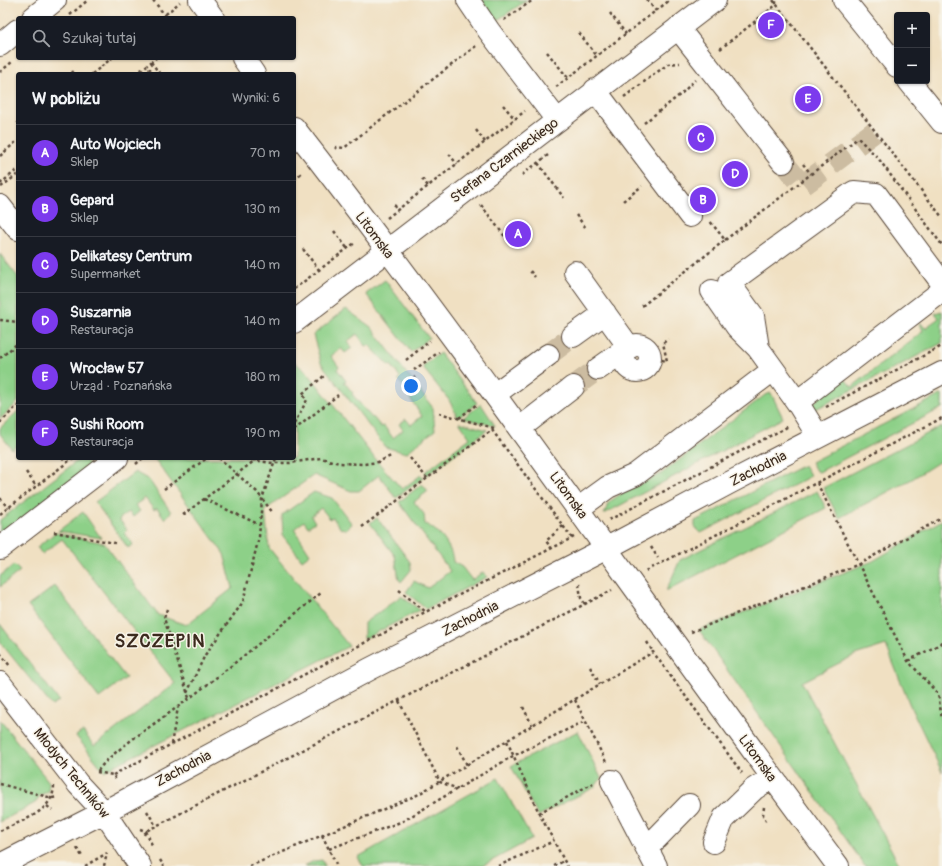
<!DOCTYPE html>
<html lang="pl">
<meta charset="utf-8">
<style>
:root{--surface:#171b24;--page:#20242c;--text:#f1f3f6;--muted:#9ea1a6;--line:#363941;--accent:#7c3aed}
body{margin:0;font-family:Pangolin,sans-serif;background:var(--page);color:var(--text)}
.controls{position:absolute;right:12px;top:12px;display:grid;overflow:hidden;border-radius:4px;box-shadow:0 1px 3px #0004}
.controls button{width:36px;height:36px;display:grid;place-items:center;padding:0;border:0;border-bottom:1px solid var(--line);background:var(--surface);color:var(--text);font:20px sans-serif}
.you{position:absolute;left:411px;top:386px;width:14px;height:14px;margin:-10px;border:3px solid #fff;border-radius:50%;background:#1a73e8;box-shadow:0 0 0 6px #1a73e833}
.badge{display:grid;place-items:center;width:26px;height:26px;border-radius:50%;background:var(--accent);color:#fff;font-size:13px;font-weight:700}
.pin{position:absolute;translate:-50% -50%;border:2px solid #fff;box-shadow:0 1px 4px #0006}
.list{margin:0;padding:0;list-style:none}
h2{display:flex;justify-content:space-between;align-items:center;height:52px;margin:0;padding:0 16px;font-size:17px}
h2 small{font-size:13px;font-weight:400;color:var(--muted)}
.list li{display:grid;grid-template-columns:26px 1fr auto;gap:12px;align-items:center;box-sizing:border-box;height:56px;padding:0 16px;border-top:1px solid var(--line)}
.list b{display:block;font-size:15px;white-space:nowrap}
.list p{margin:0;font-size:13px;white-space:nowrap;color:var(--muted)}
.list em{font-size:13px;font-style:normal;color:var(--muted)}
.icon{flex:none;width:22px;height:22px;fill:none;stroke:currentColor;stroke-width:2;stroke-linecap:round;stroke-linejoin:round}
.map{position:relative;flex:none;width:942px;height:866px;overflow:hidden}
.search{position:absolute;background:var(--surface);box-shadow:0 1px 3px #0004;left:16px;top:16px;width:280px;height:44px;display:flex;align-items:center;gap:10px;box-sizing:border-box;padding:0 14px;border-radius:4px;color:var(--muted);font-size:15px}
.panel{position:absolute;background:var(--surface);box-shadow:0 1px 3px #0004;left:16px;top:72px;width:280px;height:388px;border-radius:4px}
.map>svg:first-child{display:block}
.green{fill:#8dd088;stroke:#647d53;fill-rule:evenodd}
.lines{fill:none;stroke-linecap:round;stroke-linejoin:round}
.minor-tunnel{stroke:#ccbca1;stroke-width:22;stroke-dasharray:22 11;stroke-linecap:butt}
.minor-casing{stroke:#564537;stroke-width:24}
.path{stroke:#564537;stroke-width:2.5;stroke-dasharray:3 3;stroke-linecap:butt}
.minor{stroke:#fff;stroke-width:22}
.labels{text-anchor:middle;stroke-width:3;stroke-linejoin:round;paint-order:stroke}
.street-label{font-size:14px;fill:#3b2a1e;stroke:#f7f3e8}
.district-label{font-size:18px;font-weight:bold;letter-spacing:1px;fill:#3b2a1e;stroke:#f7f3e8}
</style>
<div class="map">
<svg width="942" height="866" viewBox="0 0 942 866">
<rect width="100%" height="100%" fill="#f7f3e8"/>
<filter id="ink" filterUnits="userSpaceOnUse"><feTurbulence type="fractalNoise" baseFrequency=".025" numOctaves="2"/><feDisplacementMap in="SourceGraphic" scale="8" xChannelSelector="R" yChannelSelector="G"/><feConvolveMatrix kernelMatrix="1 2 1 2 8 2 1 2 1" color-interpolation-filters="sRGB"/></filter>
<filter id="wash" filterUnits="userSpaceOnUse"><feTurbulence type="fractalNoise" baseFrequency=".012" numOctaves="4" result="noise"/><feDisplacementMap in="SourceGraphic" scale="16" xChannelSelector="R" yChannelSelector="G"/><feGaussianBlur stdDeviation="0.9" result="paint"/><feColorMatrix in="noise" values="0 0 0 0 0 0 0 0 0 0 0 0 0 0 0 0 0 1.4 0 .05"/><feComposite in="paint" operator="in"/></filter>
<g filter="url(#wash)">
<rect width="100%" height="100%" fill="#f0e0c2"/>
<path class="green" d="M 481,0 L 527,0 L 496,21 Z
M 0,254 L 18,277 L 18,402 L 0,419 Z
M 385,280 L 429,338 L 411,352 L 366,294 Z
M 346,309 L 371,327 L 433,408 L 435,430 L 406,453 L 385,447 L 321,363 L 313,335 ZM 357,334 L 366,346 L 369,345 L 389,366 L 391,365 L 400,377 L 398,379 L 406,390 L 405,391 L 422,416 L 411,425 L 406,419 L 399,424 L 403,430 L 393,438 L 384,426 L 381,427 L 373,417 L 372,418 L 352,394 L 353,393 L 344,382 L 346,381 L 337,369 L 339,367 L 331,356 L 341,348 L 345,353 L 352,348 L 348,341 Z
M 942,311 L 942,343 L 814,410 L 812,405 L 841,375 L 852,387 L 923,331 L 919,321 L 925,328 L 939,318 L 935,313 Z
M 440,353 L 477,403 L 459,417 L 457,416 L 449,400 L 423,368 L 424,365 Z
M 294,362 L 308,373 L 376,460 L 402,489 L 421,475 L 423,478 L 396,498 L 379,475 L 359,491 L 351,491 L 314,475 L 265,510 L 269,548 L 349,646 L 104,771 L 76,736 L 83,731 L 94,746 L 175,683 L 62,539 L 42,554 L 37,547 L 55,533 L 104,543 L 158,615 L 186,625 L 233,588 L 224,554 L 154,458 L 294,458 Z
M 771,393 L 783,418 L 604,514 L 609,502 L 624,492 L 661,474 L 765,395 Z
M 942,394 L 942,408 L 819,472 L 816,471 L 811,462 Z
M 481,404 L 494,424 L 495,426 L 463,418 Z
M 18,411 L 18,444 L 12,449 L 0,434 L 0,428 Z
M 459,422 L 487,430 L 427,475 L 425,472 L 470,438 Z
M 942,426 L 942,460 L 912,479 L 839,518 L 823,488 Z
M 81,458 L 84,458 L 92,468 L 0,538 L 0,520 Z
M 804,465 L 810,475 L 809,477 L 701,533 L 695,527 L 695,521 Z
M 135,472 L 149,480 L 171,512 L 165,519 L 157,508 L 154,510 L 145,498 L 135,505 L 140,511 L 133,517 L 129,512 L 119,519 L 127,530 L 124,533 L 133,544 L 128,548 L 95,502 Z
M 422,484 L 428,491 L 414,502 L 424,514 L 425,524 C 438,529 453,548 453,562 L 462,567 L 472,580 L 483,572 L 487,577 L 426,609 L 406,592 L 414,581 L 428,588 L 450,571 L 399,502 Z
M 817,491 L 826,508 L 666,591 L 680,560 Z
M 314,492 L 332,498 L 352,524 L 345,530 L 343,528 L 341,529 L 333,518 L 330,519 L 321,508 L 311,516 L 315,522 L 308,527 L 304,521 L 294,529 L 310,554 L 302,560 L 283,536 L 282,515 Z
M 83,512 L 101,538 L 58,531 Z
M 377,518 L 410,562 L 411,570 L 401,582 L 399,580 L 395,556 L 370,523 Z
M 942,520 L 942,772 L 909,703 L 886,645 L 855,655 L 802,682 L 900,866 L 865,866 L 699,630 L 873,561 Z
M 14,565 L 20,571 L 0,587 L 0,576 Z
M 55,586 L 126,678 L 99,698 L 28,606 Z
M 401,596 L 420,610 L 364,639 L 364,623 Z
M 0,624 L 59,701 L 52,706 L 0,642 Z
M 0,720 L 49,782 L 48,792 L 40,795 L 35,803 L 0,822 Z
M 578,731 L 601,778 L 595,787 L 538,816 L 511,766 Z
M 498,778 L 532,839 L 482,866 L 363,866 L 358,857 Z
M 322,860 L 325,866 L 304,866 L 314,861 Z"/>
</g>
<g filter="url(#ink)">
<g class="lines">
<path class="minor-tunnel" d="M 783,162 L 802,186 L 874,132
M 548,355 L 573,336
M 573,387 L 598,369"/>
<g class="minor-casing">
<path id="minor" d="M 200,0 L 213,18
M 468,0 L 489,31 L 557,120
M 844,0 L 897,66
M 33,18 L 55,0
M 678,28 L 783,162
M 0,45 L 18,30
M 243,58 L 254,74
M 909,81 L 942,122
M 595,90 L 690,216
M 294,128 C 482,369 655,621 838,866
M 0,206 L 18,229
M 575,272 L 629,347 L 598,369
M 712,291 L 737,327 L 758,348
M 294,322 L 715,0
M 573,336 L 605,313
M624 358a13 13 0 1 1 26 0a13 13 0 1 1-26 0Z
M 495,394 L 548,355
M 797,402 L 942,291
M 520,428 L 573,387
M 818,436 L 797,402 L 758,348 L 753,316 L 729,283 L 854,192 L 876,194 L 942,283
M 579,508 L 608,487 L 635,475 L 773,370
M 0,548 L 117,458
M 0,683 L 78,784 L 104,812 L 140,866
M 612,781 L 656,866
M 714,842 L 724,818 L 754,789 L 771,778
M 647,848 L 689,805
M 0,865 L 104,812 L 370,669 L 607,548 L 731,482 L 942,373"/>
</g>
<path class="path" d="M 153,0 L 167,18
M 647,0 L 656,11
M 773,0 L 942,217
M 610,13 L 626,34
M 70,15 L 88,0
M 161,18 L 180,2
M 504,20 L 533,0
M 579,33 L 597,56
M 720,49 L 776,5 L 776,0
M 547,52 L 568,78
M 151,62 L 160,74
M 72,71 L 74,74
M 0,72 L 12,62
M 92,74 L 112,58
M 136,74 L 156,58
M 144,74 L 150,69 L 153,74
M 556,87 L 670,0
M 624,97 L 668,64 L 680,63
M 503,105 L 515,119
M 18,122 L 18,123
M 644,123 L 681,94 L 695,80
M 476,130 L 485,142
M 335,149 L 337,147 L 344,148 L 476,46
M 449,154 L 457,164
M 0,156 L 18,140
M 538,163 L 564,198
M 803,164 L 811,174
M 522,175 L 548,155
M 294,179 L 303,172
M 422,179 L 428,186
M 0,184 L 18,169
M 1,187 L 18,174
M 623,201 L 642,186
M 394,205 L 398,209
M 481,205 L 506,238
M 576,215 L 586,228
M 387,218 L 525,111
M 334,231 L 347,248
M 725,240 L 858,138 L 878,158 L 942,245
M 303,249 L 319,270
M 530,271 L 535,277
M 294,289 L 356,242
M 642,306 L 725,240 L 709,220
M 0,320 L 18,322
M 0,358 L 18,343
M 650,358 L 667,361 L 663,343 L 668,339
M 406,360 L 430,341
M 414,370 L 439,352
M 403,386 L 417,375
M 826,407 L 942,346
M 439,413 L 494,428
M 459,418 L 477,404
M 0,423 L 18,405
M 294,424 L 307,400 L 302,394 L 324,376
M 294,430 L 338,395
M 62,458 L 66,463
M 219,458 L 257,492 L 273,513
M 240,458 L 272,463 L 290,463 L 321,458 L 339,463 L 364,464 L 378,462 L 391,456
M 410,458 L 427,478
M 136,464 L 143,458
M 26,472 L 36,486
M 817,483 L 908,661 L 938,694 L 942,719
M 164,489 L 207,458
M 0,498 L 8,508
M 204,499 L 260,525
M 0,514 L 73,458
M 183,515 L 258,458
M 609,520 L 789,426
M 362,527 L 492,430 L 572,538
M 54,532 L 115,543
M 651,547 L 658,558
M 552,549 L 546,541 L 563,526
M 646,571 L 942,418
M 579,584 L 581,598 L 585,604
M 399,590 L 426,612
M 167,609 L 164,618 L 189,698
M 691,632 L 859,564 L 942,518
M 647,642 L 653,652
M 0,653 L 10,666
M 908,661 L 940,644 L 942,640
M 590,667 L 600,684
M 187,693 L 205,655 L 243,602 L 259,537 L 262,499 L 276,458
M 575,700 L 607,764
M 399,701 L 440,782 L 458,789
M 523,707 L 532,725
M 507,741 L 539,813 L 567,866
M 171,744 L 178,708
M 457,746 L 467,765
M 98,771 C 107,754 165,717 183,703 C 230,668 275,630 321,593
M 97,772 L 113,775 L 116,780
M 113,775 L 368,641 L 574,537
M 0,784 L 52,798 L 58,797
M 47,806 L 52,810
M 764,807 L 763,815 L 767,823
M 147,811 L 156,826
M 539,813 L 593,783
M 140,829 L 146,831 L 152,845
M 0,831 C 20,821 53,813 54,786
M 144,835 L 146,831 L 156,826 L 612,590
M 322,835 L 337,866
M 77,848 L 83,858
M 329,849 L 403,821 L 513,756 L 585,721
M 160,860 L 164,866
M 85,866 L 107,853
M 104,866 L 107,853
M 250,866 L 417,795 L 653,652 L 742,773
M 498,866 L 554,841
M 554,866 L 564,861"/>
<use href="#minor" class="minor"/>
</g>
</g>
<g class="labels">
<g class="street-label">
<text transform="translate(504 160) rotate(-37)" y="5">Stefana Czarnieckiego</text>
<text transform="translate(375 235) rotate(53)" y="5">Litomska</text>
<text transform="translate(758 468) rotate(-27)" y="5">Zachodnia</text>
<text transform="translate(569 495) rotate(54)" y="5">Litomska</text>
<text transform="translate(470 618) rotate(-27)" y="5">Zachodnia</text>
<text transform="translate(758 758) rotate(54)" y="5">Litomska</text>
<text transform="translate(183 768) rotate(-28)" y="5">Zachodnia</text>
<text transform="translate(72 773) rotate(51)" y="5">Młodych Techników</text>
</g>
<g class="district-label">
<text x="160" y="647">SZCZEPIN</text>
</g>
</g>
</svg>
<div class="controls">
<button>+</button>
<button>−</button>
</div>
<div class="you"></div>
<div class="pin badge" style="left:518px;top:234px">A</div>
<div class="pin badge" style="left:703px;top:200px">B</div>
<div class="pin badge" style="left:701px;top:138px">C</div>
<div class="pin badge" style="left:735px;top:174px">D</div>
<div class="pin badge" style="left:808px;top:99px">E</div>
<div class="pin badge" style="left:771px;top:25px">F</div>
<div class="search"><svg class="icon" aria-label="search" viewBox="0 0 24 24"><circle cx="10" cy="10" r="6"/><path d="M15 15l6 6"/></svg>Szukaj tutaj</div>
<section class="panel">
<h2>W pobliżu<small>Wyniki: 6</small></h2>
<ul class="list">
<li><span class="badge">A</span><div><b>Auto Wojciech</b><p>Sklep</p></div><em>70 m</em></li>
<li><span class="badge">B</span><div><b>Gepard</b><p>Sklep</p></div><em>130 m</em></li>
<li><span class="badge">C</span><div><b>Delikatesy Centrum</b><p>Supermarket</p></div><em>140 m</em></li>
<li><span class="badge">D</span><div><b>Suszarnia</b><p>Restauracja</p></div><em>140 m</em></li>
<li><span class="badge">E</span><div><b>Wrocław 57</b><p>Urząd · Poznańska</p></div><em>180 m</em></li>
<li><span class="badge">F</span><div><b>Sushi Room</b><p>Restauracja</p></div><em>190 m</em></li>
</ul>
</section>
</div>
